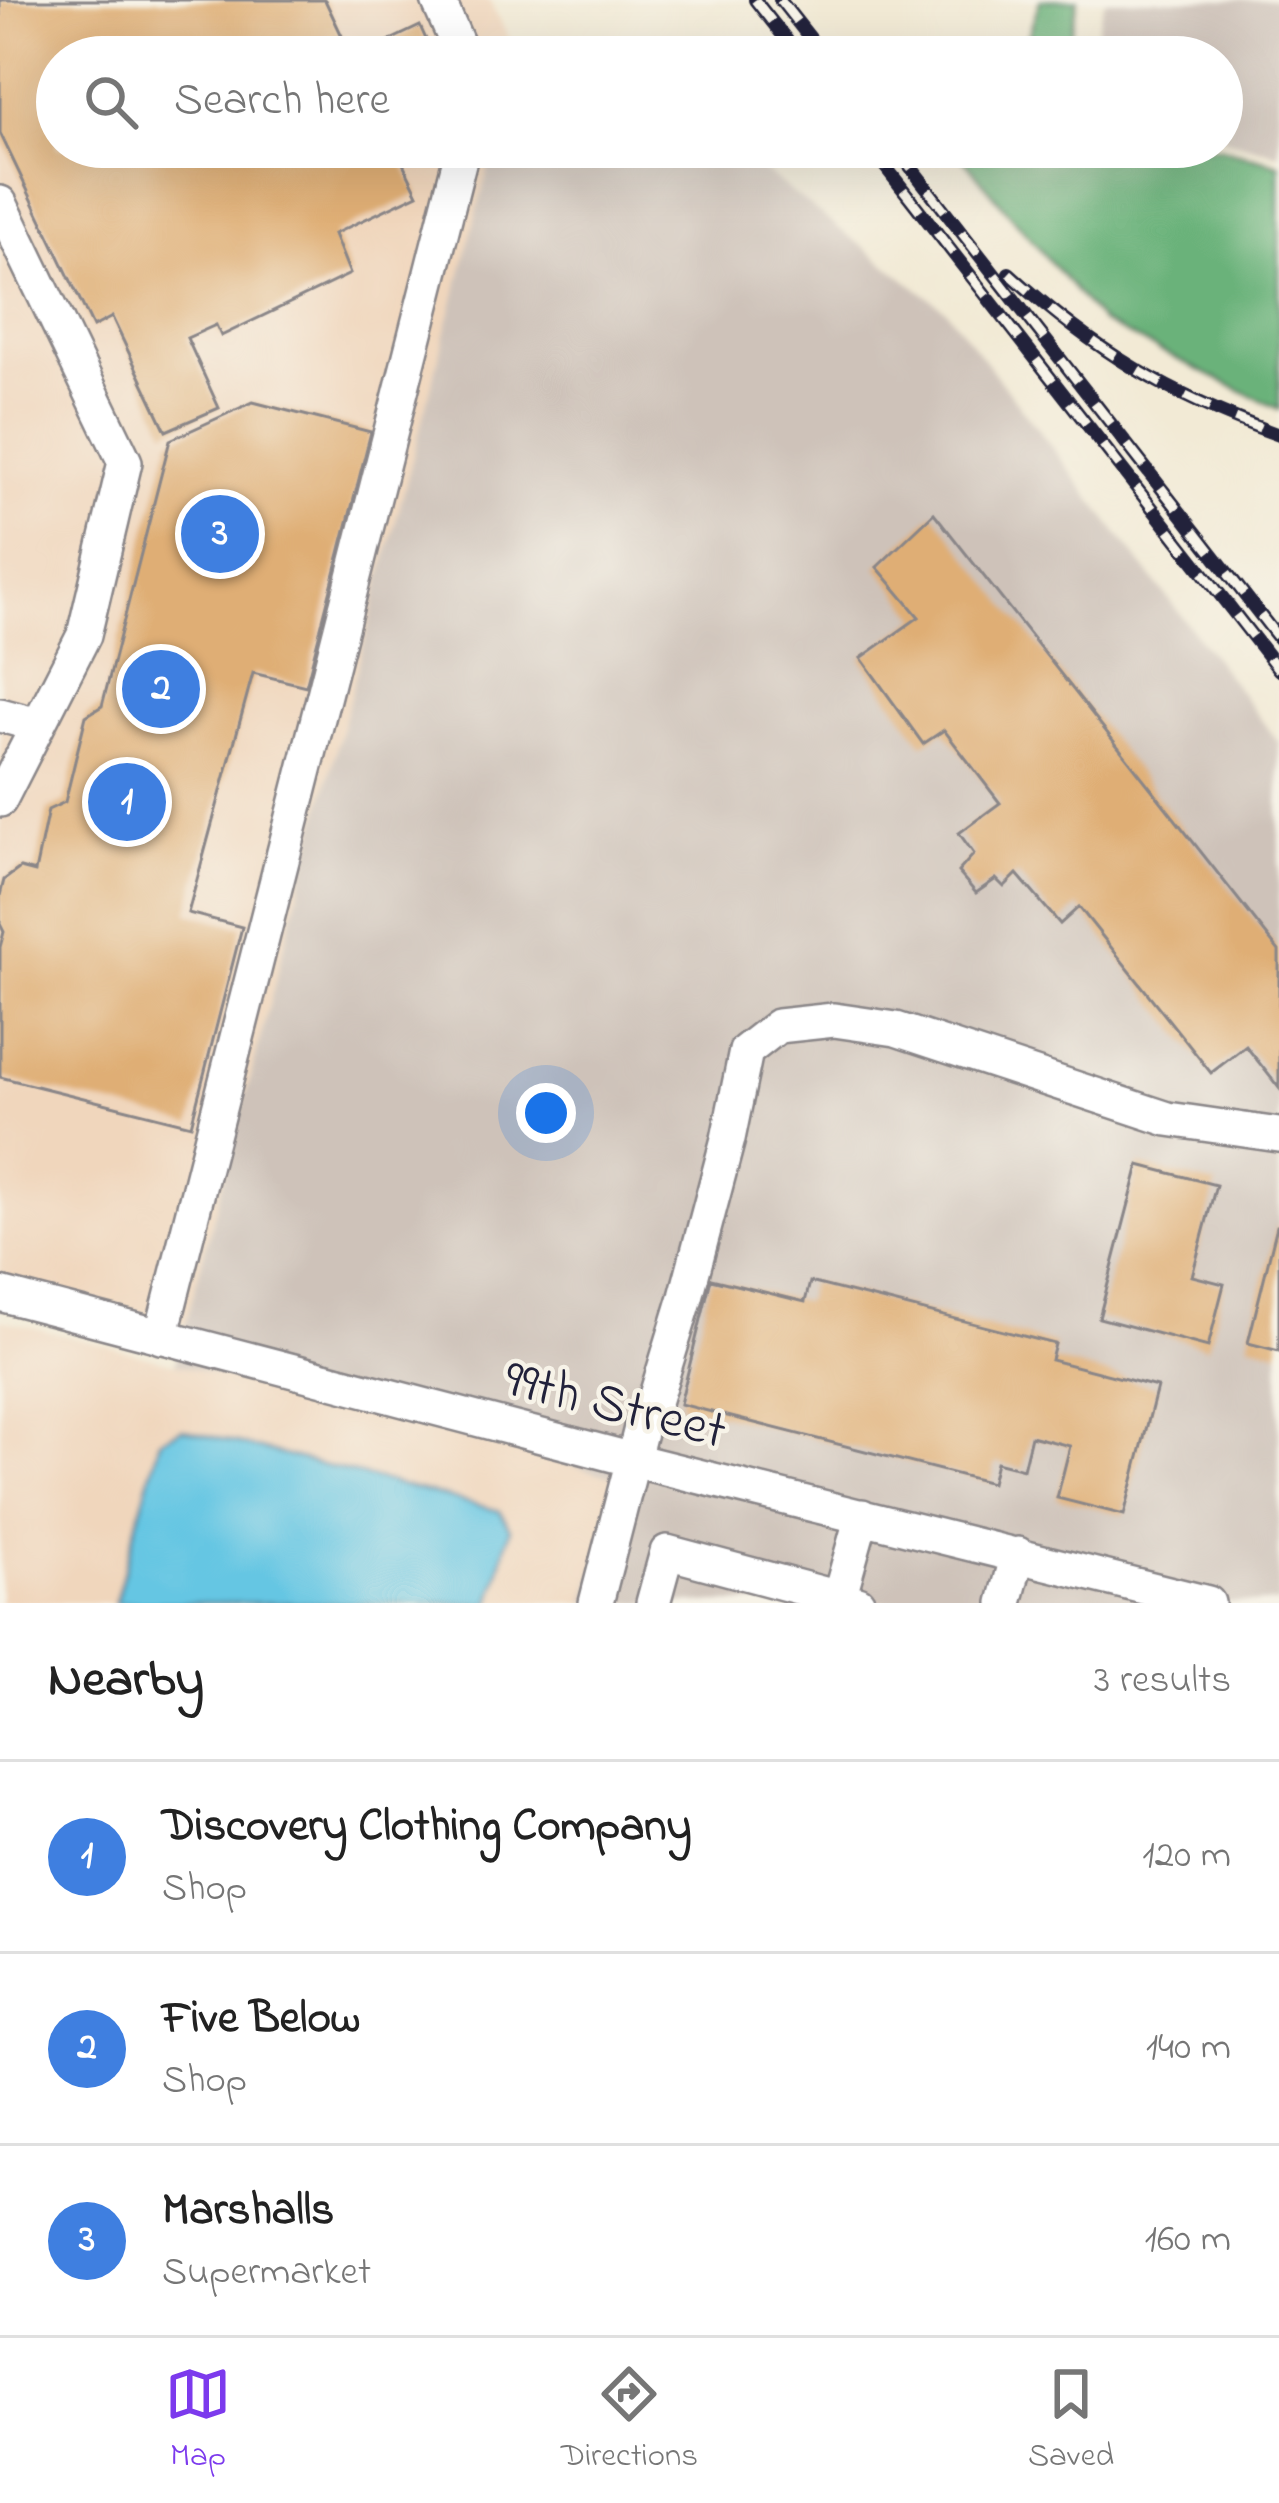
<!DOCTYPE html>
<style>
:root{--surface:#fff;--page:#f2f2f2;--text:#222;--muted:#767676;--line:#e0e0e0;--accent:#7c3aed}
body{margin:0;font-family:"Indie Flower",sans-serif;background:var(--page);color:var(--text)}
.you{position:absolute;left:546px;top:1113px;width:42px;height:42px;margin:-30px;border:9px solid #fff;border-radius:50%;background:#1a73e8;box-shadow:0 0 0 18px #1a73e833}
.badge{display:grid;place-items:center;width:78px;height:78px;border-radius:50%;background:var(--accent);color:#fff;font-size:39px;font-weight:700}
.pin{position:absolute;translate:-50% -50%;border:6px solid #fff;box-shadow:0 3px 12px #0006}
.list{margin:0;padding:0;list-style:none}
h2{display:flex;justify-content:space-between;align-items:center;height:156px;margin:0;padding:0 48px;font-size:51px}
h2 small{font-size:39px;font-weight:400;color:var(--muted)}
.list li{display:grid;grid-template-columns:78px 1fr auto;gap:36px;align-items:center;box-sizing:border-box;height:192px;padding:0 48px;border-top:3px solid var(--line)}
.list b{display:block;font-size:45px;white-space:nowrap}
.list p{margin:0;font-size:39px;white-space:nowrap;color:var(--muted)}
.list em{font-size:39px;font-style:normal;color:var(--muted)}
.icon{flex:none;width:66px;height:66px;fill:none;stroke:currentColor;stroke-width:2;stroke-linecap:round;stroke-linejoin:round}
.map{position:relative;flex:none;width:1279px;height:1603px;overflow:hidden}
.search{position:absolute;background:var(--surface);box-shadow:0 12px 48px #0002;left:36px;right:36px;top:36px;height:132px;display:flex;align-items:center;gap:30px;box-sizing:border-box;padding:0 42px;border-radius:66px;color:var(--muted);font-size:45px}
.sheet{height:732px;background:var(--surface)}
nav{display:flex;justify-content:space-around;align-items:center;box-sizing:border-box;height:168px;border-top:3px solid var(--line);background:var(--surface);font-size:33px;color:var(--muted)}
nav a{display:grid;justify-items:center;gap:6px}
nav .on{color:var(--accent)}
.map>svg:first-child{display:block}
.built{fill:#f0d6bc}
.industrial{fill:#cec2b9}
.forest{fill:#6ab27a;stroke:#466a5a;stroke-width:3}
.water{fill:#65c6e3;stroke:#44748f;stroke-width:3}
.building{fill:#dfae75}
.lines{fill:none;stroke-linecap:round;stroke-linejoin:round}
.minor-casing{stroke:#8a8688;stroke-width:38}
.minor{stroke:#fff;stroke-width:33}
.rail-casing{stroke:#22223b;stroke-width:14}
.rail{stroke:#f7f3e8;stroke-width:9;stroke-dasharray:27;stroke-linecap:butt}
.labels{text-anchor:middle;stroke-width:9;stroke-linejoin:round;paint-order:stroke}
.street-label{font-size:54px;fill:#22223b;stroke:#f7f3e8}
</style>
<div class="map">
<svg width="1279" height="1603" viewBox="0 0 1279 1603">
<rect width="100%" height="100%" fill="#f7f3e8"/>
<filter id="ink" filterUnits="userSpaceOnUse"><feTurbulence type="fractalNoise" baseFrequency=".00833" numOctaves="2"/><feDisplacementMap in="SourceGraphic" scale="24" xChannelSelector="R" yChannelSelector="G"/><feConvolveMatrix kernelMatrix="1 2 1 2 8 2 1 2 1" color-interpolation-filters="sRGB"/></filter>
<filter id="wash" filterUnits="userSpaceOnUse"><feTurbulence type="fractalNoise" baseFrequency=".004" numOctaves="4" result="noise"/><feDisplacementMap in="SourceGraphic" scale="48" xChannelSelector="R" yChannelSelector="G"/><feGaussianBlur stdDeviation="2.7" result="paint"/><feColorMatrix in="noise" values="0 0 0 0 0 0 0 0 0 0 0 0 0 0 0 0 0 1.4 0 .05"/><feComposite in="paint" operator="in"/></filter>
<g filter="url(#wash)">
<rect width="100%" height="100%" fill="#f2ead5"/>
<path class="built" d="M 0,0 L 489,0 L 518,56 L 57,57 L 57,147 L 494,147 L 185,1324 L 0,1277 Z
M 0,1319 L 618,1478 L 585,1603 L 0,1603 Z"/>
<path class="industrial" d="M 1105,0 L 1279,0 L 1279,154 L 1222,138 L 1222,57 L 1090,57 Z
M 494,147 L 732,147 L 946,310 L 1279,743 L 1279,1603 L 585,1603 L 618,1478 L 175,1364 Z"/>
<path class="forest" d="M 1040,0 L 1078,0 L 1069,41 L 1060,57 L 1015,57 L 1025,46 Z
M 959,147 L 1218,147 L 1279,164 L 1279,409 L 1101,322 L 961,156 Z"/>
<path class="water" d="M 182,1429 L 500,1511 L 510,1529 L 491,1603 L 115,1603 L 160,1440 Z"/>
<g id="blocks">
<path class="building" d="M 0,0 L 325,0 L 352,57 L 57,57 L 57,147 L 395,147 L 418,194 L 334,234 L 350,274 L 221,336 L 216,325 L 187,338 L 219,408 L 166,431 L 112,317 L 93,327 L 0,133 Z
M 420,26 L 434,57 L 355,57 Z
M 253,402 L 371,432 L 306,686 L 253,673 L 188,913 L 242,927 L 191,1125 L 0,1077 L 0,947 L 4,932 L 0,924 L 0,896 L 4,880 L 20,868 L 35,872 L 48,810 L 65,802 L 86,716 L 102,706 L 170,440 Z
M 934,513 L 1279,951 L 1279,1088 L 1246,1046 L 1211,1073 L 1079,907 L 1060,924 L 1017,874 L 1004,887 L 996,879 L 976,893 L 958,872 L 974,854 L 959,833 L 1000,803 L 944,730 L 923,744 L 861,658 L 919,617 L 877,567 Z
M 1139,1165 L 1216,1185 L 1192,1276 L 1224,1284 L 1208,1347 L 1099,1318 Z
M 1277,1226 L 1279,1226 L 1279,1351 L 1248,1343 Z
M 711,1279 L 805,1302 L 810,1282 L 1055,1344 L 1051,1360 L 1157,1387 L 1124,1515 L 1057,1498 L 1070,1446 L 1031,1436 L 1023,1469 L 996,1462 L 991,1483 L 680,1404 Z"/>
</g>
</g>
<g filter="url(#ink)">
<use href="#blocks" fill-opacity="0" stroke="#8a8688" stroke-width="3"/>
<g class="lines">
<g class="minor-casing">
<path id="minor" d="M 438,0 L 463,57
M 0,203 L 125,462 L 84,635 L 0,800
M 0,715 L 38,725
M 0,1294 L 633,1460 L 1208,1603
M 161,1337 L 463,147
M 596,1603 L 641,1428 L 655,1399 L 686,1297 L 728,1139 L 746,1051 L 778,1026 L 834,1020 L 896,1029 L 1168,1119 L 1279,1135
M 653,1603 L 667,1552 L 839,1598
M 858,1603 L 839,1598 L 862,1516
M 1005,1603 L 1018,1554"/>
</g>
<use href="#minor" class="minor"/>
<g class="rail-casing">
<path id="rail" d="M 755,0 L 800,57
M 780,0 L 825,57
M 870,147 L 1279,670
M 895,147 L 1279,639
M 1009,273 C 1096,352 1168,395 1279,435"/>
</g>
<use href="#rail" class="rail"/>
</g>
</g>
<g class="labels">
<g class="street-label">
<text transform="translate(616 1402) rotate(14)" y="19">99th Street</text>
</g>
</g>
</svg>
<div class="you"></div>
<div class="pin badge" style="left:127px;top:802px;background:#3f7fe0">1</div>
<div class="pin badge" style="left:161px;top:689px;background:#3f7fe0">2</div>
<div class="pin badge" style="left:220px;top:534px;background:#3f7fe0">3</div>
<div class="search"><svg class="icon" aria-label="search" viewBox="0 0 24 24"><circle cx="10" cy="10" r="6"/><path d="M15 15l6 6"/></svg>Search here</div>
</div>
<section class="sheet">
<h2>Nearby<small>3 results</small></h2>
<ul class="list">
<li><span class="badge" style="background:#3f7fe0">1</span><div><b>Discovery Clothing Company</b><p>Shop</p></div><em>120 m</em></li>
<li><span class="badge" style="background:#3f7fe0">2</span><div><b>Five Below</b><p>Shop</p></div><em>140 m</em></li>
<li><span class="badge" style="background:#3f7fe0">3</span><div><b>Marshalls</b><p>Supermarket</p></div><em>160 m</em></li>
</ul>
</section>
<nav>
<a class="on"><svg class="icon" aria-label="map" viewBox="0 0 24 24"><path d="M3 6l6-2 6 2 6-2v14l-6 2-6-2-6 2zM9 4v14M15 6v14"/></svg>Map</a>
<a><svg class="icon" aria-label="directions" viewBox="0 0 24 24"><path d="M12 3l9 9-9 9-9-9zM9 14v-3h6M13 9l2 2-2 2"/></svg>Directions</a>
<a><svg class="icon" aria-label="saved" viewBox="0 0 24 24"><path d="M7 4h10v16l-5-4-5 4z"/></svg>Saved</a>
</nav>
